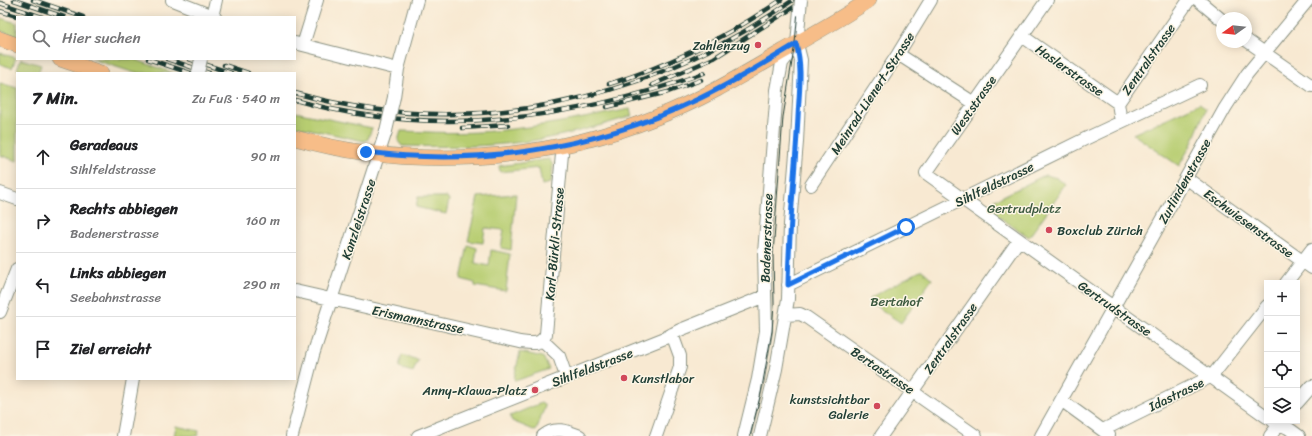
<!DOCTYPE html>
<html lang="de">
<meta charset="utf-8">
<style>
:root{--surface:#fff;--page:#f2f2f2;--text:#202124;--muted:#757577;--line:#e0e0e0}
body{margin:0;font-family:Sriracha,sans-serif;background:var(--page);color:var(--text)}
.controls{position:absolute;right:12px;bottom:12px;display:grid;overflow:hidden;border-radius:0px;box-shadow:0 2px 10px #0003}
.controls button{width:36px;height:36px;display:grid;place-items:center;padding:0;border:0;border-bottom:1px solid var(--line);background:var(--surface);color:var(--text);font:20px sans-serif}
.compass{position:absolute;left:1216px;top:12px;width:36px;height:36px;border-radius:50%;background:var(--surface);box-shadow:0 2px 10px #0003;rotate:255deg}
.stop{position:absolute;width:12px;height:12px;margin:-9px;border:3px solid #1a73e8;border-radius:50%;background:#fff}
.stop.end{background:#1a73e8;border-color:#fff;box-shadow:0 1px 4px #0008}
.list{margin:0;padding:0;list-style:none}
h2{display:flex;justify-content:space-between;align-items:center;height:52px;margin:0;padding:0 16px;font-size:17px}
h2 small{font-size:13px;font-weight:400;color:var(--muted)}
.list li{display:grid;grid-template-columns:26px 1fr auto;gap:12px;align-items:center;box-sizing:border-box;height:64px;padding:0 16px;border-top:1px solid var(--line)}
.list b{display:block;font-size:15px;white-space:nowrap}
.list p{margin:0;font-size:13px;white-space:nowrap;color:var(--muted)}
.list em{font-size:13px;font-style:normal;color:var(--muted)}
.icon{flex:none;width:22px;height:22px;fill:none;stroke:currentColor;stroke-width:2;stroke-linecap:round;stroke-linejoin:round}
.map{position:relative;flex:none;width:1312px;height:436px;overflow:hidden}
.search{position:absolute;background:var(--surface);box-shadow:0 2px 10px #0003;left:16px;top:16px;width:280px;height:44px;display:flex;align-items:center;gap:10px;box-sizing:border-box;padding:0 14px;border-radius:0px;color:var(--muted);font-size:15px}
.panel{position:absolute;background:var(--surface);box-shadow:0 2px 10px #0003;left:16px;top:72px;width:280px;height:308px;border-radius:0px}
.map>svg:first-child{display:block}
.green{fill:#b7cd71;stroke:#6b8552}
.lines{fill:none;stroke-linecap:round;stroke-linejoin:round}
.minor-casing{stroke:#8c9383;stroke-width:14}
.major-casing{stroke:#8c9383;stroke-width:16}
.minor{stroke:#fff;stroke-width:12}
.major{stroke:#f7bd88;stroke-width:15}
.tram{stroke:#1f3d34;stroke-width:1}
.rail-casing{stroke:#1f3d34;stroke-width:4.5}
.rail{stroke:#fcf5e5;stroke-width:3;stroke-dasharray:9;stroke-linecap:butt}
.minor-bridge-casing{stroke:#8c9383;stroke-width:14;stroke-linecap:butt}
.minor-bridge{stroke:#fff;stroke-width:12}
.route{stroke:#1a73e8;stroke-width:5}
.poi-dot{fill:#d1495b;stroke:#fcf5e5;stroke-width:1.5}
.labels{text-anchor:middle;stroke-width:3;stroke-linejoin:round;paint-order:stroke}
.poi-label{font-size:13px;fill:#1f3d34;stroke:#fcf5e5;text-anchor:end}
.street-label{font-size:13px;fill:#1f3d34;stroke:#fcf5e5}
.park-label{font-size:13px;fill:#3d5a40;stroke:#fcf5e5}
</style>
<div class="map">
<svg width="1312" height="436" viewBox="0 0 1312 436">
<rect width="100%" height="100%" fill="#fcf5e5"/>
<filter id="ink" filterUnits="userSpaceOnUse"><feTurbulence type="fractalNoise" baseFrequency=".025" numOctaves="2"/><feDisplacementMap in="SourceGraphic" scale="8" xChannelSelector="R" yChannelSelector="G"/><feConvolveMatrix kernelMatrix="1 2 1 2 8 2 1 2 1" color-interpolation-filters="sRGB"/></filter>
<filter id="wash" filterUnits="userSpaceOnUse"><feTurbulence type="fractalNoise" baseFrequency=".012" numOctaves="4" result="noise"/><feDisplacementMap in="SourceGraphic" scale="16" xChannelSelector="R" yChannelSelector="G"/><feGaussianBlur stdDeviation="0.9" result="paint"/><feColorMatrix in="noise" values="0 0 0 0 0 0 0 0 0 0 0 0 0 0 0 0 0 1.4 0 .05"/><feComposite in="paint" operator="in"/></filter>
<g filter="url(#wash)">
<rect width="100%" height="100%" fill="#f8e9d2"/>
<path class="green" d="M 0,18 L 17,23 L 17,36 L 0,31 Z
M 0,53 L 16,58 L 12,68 L 0,64 Z
M 21,59 L 41,65 L 38,73 L 29,73 L 17,69 Z
M 92,59 L 133,59 L 174,73 L 135,73 Z
M 0,83 L 17,88 L 17,161 L 0,155 Z
M 1200,103 L 1206,109 L 1191,145 L 1179,166 L 1133,134 Z
M 630,109 L 632,116 C 599,126 565,136 530,141 C 488,147 445,147 402,146 L 398,141 L 401,131 C 432,132 462,134 493,131 C 539,127 585,118 630,109 Z
M 295,112 L 372,128 L 368,139 L 364,141 L 295,126 Z
M 549,159 L 553,165 L 551,183 L 542,185 L 539,168 L 500,172 L 499,166 Z
M 1045,175 L 1057,178 L 1066,185 L 1029,237 L 993,213 L 991,210 L 991,202 Z
M 516,194 L 511,250 L 501,248 L 504,230 L 485,228 L 483,243 L 468,241 L 478,197 Z
M 418,197 L 447,197 L 449,200 L 446,214 L 416,207 Z
M 468,245 L 477,248 L 475,263 L 489,266 L 491,250 L 510,254 L 506,291 L 475,286 L 475,283 L 461,279 Z
M 922,270 L 932,279 L 901,323 L 870,302 L 871,297 Z
M 520,352 L 543,357 L 549,369 L 515,381 L 514,378 Z
M 402,355 L 418,360 L 413,372 L 399,368 Z
M 541,403 L 545,406 L 536,431 L 512,421 L 510,416 Z
M 176,426 L 199,431 L 198,436 L 174,436 Z"/>
</g>
<g filter="url(#ink)">
<g class="lines">
<g class="minor-casing">
<path id="minor" d="M 172,0 L 215,17
M 1047,0 L 926,173 L 1267,417
M 1198,0 L 1222,20
M 212,17 L 216,0
M 1022,36 L 1118,103
M 1246,40 L 1312,86
M 295,43 L 398,69
M 303,45 L 317,0
M 898,54 L 974,103
M 394,97 L 398,69 L 417,0
M 1121,122 L 1118,103 L 1189,0
M 1186,178 L 1312,268
M 811,185 L 898,54 L 931,0
M 0,193 L 17,199
M 1286,283 L 1312,249
M 788,285 L 1087,138 L 1200,85
M 295,291 L 520,342 C 530,343 541,346 546,334 L 562,154 L 561,146
M 0,312 L 17,269
M 786,315 L 800,314 L 806,317 L 976,436
M 542,340 L 559,356 L 566,376
M 1061,400 L 1109,435
M 1297,403 L 1312,386
M 1273,421 L 1288,428 L 1299,436
M 1103,430 L 1212,376 L 1267,306
M 123,436 L 133,379
M 292,436 L 313,355 L 386,131
M 418,436 L 665,338 L 680,330 L 765,296
M 543,436 C 555,426 567,431 580,436
M 656,436 L 680,367 L 680,356 L 672,334
M 744,436 L 758,379 L 766,331 L 764,253 L 777,90 L 782,63 L 795,46
M 760,436 L 776,369 L 788,299 L 790,224 L 797,142 L 801,60 L 797,44 L 800,10
M 881,436 L 1019,240
M 1041,436 L 1225,108 L 1247,74 L 1308,0
M 1270,436 L 1282,421"/>
</g>
<g class="major-casing">
<path id="major" d="M 0,39 L 17,45
M 60,59 L 101,73
M 295,138 C 412,171 545,162 657,117 C 701,100 741,76 782,52 C 811,35 841,19 869,0"/>
</g>
<use href="#minor" class="minor"/>
<use href="#major" class="major"/>
<path class="tram" d="M 750,436 L 761,393 L 772,331 L 774,304 L 773,254 L 783,117 L 795,43 L 799,0"/>
<g class="rail-casing">
<path id="rail" d="M 14,0 L 64,17
M 33,0 L 83,17
M 0,3 L 42,17
M 0,11 L 20,17
M 148,59 L 190,73
M 167,59 L 209,73
M 189,59 L 231,73
M 224,65 L 248,73
M 609,84 C 671,65 728,36 781,0
M 652,85 L 714,58 L 805,0
M 295,93 C 469,142 647,103 793,0
M 295,100 C 431,139 573,120 704,73
M 607,107 L 668,92 L 701,80
M 462,128 L 508,125"/>
</g>
<use href="#rail" class="rail"/>
<g class="minor-bridge-casing">
<path id="minor-bridge" d="M 800,10 L 801,0
M 198,73 L 201,59
M 386,131 L 394,97"/>
</g>
<use href="#minor-bridge" class="minor-bridge"/>
</g>
</g>
<g class="lines" filter="url(#ink)">
<path class="route" d="M 366,152 C 478,166 591,150 694,101 C 729,85 763,64 796,44 C 803,67 799,92 798,117 C 795,173 789,228 788,285 L 906,227"/>
</g>
<g class="poi-dot">
<circle cx="758" cy="45" r="4"/>
<circle cx="1049" cy="230" r="4"/>
<circle cx="624" cy="378" r="4"/>
<circle cx="535" cy="390" r="4"/>
<circle cx="877" cy="406" r="4"/>
</g>
<g class="labels">
<g class="poi-label">
<text x="750" y="50">Zahlenzug</text>
<text x="1057" y="235" text-anchor="start">Boxclub Zürich</text>
<text x="632" y="383" text-anchor="start">Kunstlabor</text>
<text x="527" y="395">Anny-Klawa-Platz</text>
<text x="869" y="404">kunstsichtbar<tspan x="869" dy="15">Galerie</tspan></text>
</g>
<g class="street-label">
<text transform="translate(1148 59) rotate(-55)" y="5">Zentralstrasse</text>
<text transform="translate(1070 70) rotate(35)" y="5">Haslerstrasse</text>
<text transform="translate(872 93) rotate(-57)" y="5">Meinrad-Lienert-Strasse</text>
<text transform="translate(973 105) rotate(-55)" y="5">Weststrasse</text>
<text transform="translate(1184 181) rotate(-61)" y="5">Zurlindenstrasse</text>
<text transform="translate(994 184) rotate(-26)" y="5">Sihlfeldstrasse</text>
<text transform="translate(358 219) rotate(-72)" y="5">Kanzleistrasse</text>
<text transform="translate(1249 223) rotate(36)" y="5">Eschwiesenstrasse</text>
<text transform="translate(766 238) rotate(-88)" y="5">Badenerstrasse</text>
<text transform="translate(554 244) rotate(-85)" y="5">Karl-Bürkli-Strasse</text>
<text transform="translate(1115 308) rotate(35)" y="5">Gertrudstrasse</text>
<text transform="translate(418 319) rotate(12)" y="5">Erismannstrasse</text>
<text transform="translate(950 338) rotate(-55)" y="5">Zentralstrasse</text>
<text transform="translate(592 367) rotate(-21)" y="5">Sihlfeldstrasse</text>
<text transform="translate(883 370) rotate(34)" y="5">Bertastrasse</text>
<text transform="translate(1176 394) rotate(-26)" y="5">Idastrasse</text>
</g>
<g class="park-label">
<text x="1024" y="213">Gertrudplatz</text>
<text x="896" y="306">Bertahof</text>
</g>
</g>
</svg>
<div class="controls">
<button>+</button>
<button>−</button>
<button><svg class="icon" aria-label="locate" viewBox="0 0 24 24"><circle cx="12" cy="12" r="6"/><path d="M12 2v4M12 18v4M2 12h4M18 12h4"/></svg></button>
<button><svg class="icon" aria-label="layers" viewBox="0 0 24 24"><path d="M12 4l9 5-9 5-9-5zM3 14l9 5 9-5"/></svg></button>
</div>
<svg class="compass" viewBox="-18 -18 36 36"><path d="M0-13l5 13h-10z" fill="#e53935"/><path d="M0 13l5-13h-10z" fill="#757577"/></svg>
<div class="stop" style="left:906px;top:227px"></div>
<div class="stop end" style="left:366px;top:152px"></div>
<div class="search"><svg class="icon" aria-label="search" viewBox="0 0 24 24"><circle cx="10" cy="10" r="6"/><path d="M15 15l6 6"/></svg>Hier suchen</div>
<section class="panel">
<h2>7 Min.<small>Zu Fuß · 540 m</small></h2>
<ul class="list">
<li><svg class="icon" aria-label="ahead" viewBox="0 0 24 24"><path d="M12 20V5M6 11l6-6 6 6"/></svg><div><b>Geradeaus</b><p>Sihlfeldstrasse</p></div><em>90 m</em></li>
<li><svg class="icon" aria-label="right" viewBox="0 0 24 24"><path d="M7 20v-9h11M14 6l5 5-5 5"/></svg><div><b>Rechts abbiegen</b><p>Badenerstrasse</p></div><em>160 m</em></li>
<li><svg class="icon" aria-label="left" viewBox="0 0 24 24"><path d="M17 20v-9H6M10 6l-5 5 5 5"/></svg><div><b>Links abbiegen</b><p>Seebahnstrasse</p></div><em>290 m</em></li>
<li><svg class="icon" aria-label="arrive" viewBox="0 0 24 24"><path d="M6 21V4h12l-3 4 3 4H6"/></svg><div><b>Ziel erreicht</b></div></li>
</ul>
</section>
</div>
